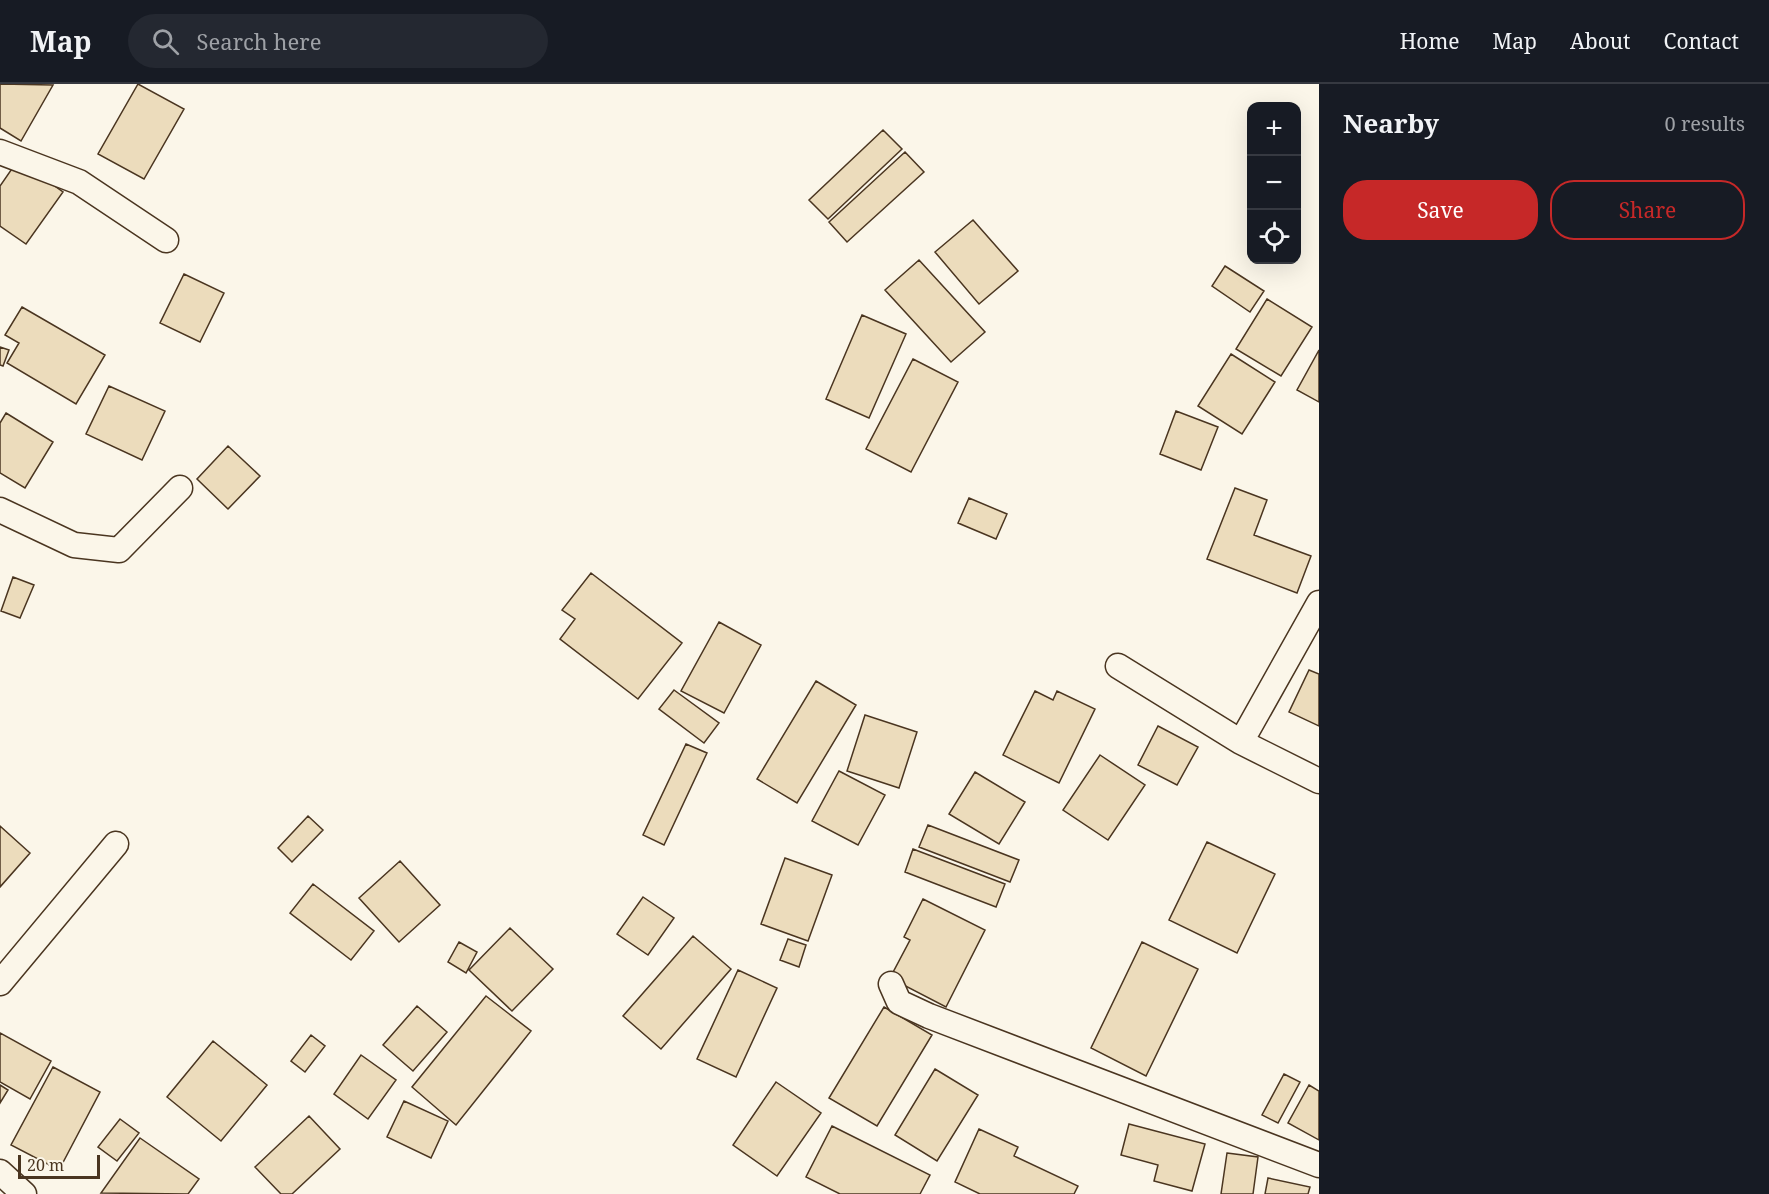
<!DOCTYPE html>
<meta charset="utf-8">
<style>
:root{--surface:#171b24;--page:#242831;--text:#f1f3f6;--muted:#9ea1a6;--line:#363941;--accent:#c62828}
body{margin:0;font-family:"Noto Serif",serif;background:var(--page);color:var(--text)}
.controls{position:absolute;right:18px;top:18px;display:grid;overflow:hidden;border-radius:12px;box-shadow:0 6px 24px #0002}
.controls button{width:54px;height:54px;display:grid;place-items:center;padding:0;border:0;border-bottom:2px solid var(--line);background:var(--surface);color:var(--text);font:30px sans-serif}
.scale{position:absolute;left:18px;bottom:15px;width:82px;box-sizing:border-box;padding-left:6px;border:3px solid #4a3520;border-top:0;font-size:16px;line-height:21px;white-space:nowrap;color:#4a3520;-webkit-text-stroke:4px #fbf6e9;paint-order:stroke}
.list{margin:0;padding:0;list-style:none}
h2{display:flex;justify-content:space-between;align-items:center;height:78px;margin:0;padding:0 24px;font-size:26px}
h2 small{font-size:20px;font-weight:400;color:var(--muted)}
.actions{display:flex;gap:12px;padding:18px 24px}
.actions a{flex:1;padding:14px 0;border:2px solid var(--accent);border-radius:24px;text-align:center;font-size:21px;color:var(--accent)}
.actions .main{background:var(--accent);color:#fff}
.icon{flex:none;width:33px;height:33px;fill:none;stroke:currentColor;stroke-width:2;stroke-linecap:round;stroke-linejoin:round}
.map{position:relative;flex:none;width:1319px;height:1110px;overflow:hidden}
header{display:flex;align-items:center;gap:36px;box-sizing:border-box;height:84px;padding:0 30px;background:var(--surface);border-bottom:2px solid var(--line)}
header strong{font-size:28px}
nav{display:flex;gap:33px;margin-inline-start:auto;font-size:21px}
.search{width:420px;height:54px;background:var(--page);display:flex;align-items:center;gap:15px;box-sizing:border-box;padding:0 21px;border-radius:33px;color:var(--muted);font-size:22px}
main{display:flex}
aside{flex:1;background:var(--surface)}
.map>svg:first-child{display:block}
.building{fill:#ecdcbc;stroke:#4a3520;stroke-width:1.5}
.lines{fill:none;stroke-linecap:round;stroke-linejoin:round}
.minor-casing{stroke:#4a3520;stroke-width:27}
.minor{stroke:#fbf6e9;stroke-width:24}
</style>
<header>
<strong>Map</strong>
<div class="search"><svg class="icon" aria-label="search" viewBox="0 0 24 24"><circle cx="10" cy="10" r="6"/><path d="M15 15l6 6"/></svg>Search here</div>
<nav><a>Home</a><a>Map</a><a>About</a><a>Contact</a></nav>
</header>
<main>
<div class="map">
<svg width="1319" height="1110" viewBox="0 0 1319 1110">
<rect width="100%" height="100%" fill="#fbf6e9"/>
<path class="building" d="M 0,0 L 53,1 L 21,57 L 0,44 Z
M 138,0 L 184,25 L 144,95 L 98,70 Z
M 883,46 L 902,65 L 828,135 L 809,116 Z
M 905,68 L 924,88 L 847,158 L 829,138 Z
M 18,76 L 63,108 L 26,160 L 0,142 L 0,102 Z
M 973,136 L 1018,187 L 979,220 L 935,168 Z
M 919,176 L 985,248 L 951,278 L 885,206 Z
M 1225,182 L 1264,207 L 1250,228 L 1212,202 Z
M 184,190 L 224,209 L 200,258 L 160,239 Z
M 1267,215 L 1312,243 L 1281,292 L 1236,265 Z
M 22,223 L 105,271 L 76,320 L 7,279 L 19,259 L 5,251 Z
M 862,231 L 906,250 L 869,334 L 826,315 Z
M 0,263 L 9,266 L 3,282 L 0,281 Z
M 1319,266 L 1319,318 L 1297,306 Z
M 1231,270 L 1275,298 L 1242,350 L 1198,322 Z
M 913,275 L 958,298 L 911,388 L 866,365 Z
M 109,302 L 165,327 L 142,376 L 86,350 Z
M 1176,327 L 1218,343 L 1201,386 L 1160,370 Z
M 6,329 L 53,358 L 25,404 L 0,389 L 0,339 Z
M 228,362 L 260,392 L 228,425 L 197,395 Z
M 1235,404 L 1267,416 L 1254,451 L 1311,472 L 1297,509 L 1207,475 Z
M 969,414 L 1007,430 L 996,455 L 958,439 Z
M 591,489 L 682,559 L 638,615 L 560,555 L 575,535 L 562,526 Z
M 13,493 L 34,501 L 20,534 L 1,527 Z
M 719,538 L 761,561 L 724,629 L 681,607 Z
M 1309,586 L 1319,590 L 1319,642 L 1289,628 Z
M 816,597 L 856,621 L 797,719 L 757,695 Z
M 674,606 L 719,639 L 704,659 L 659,625 Z
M 1035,607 L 1053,616 L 1057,607 L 1095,625 L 1059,699 L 1003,671 Z
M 865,631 L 917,648 L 899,704 L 847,687 Z
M 1158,642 L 1198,663 L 1177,701 L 1138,681 Z
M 686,660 L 707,669 L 664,761 L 643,751 Z
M 1100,671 L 1145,701 L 1108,756 L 1063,726 Z
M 839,687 L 885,711 L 858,761 L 812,737 Z
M 975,688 L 1025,718 L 999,760 L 949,730 Z
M 308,732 L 323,746 L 292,778 L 278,764 Z
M 928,741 L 1019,776 L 1010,798 L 919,763 Z
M 0,742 L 30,769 L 0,803 Z
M 1207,758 L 1275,790 L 1237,869 L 1169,836 Z
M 913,765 L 1005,800 L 996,823 L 905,788 Z
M 785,774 L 832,791 L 808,857 L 761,840 Z
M 400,777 L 440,821 L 399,858 L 359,814 Z
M 313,800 L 374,847 L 351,876 L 290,829 Z
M 643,813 L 674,834 L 648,871 L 617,850 Z
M 923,815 L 985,846 L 946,923 L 890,894 L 910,856 L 904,853 Z
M 510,844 L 553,885 L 512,927 L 469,886 Z
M 693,852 L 731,885 L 661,965 L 623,932 Z
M 788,855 L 806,861 L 799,883 L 780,876 Z
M 459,858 L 477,868 L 466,889 L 448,878 Z
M 1142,858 L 1198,885 L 1146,992 L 1091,964 Z
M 738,886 L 777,904 L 736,993 L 697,975 Z
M 486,912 L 531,947 L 456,1041 L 412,1003 Z
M 417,922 L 447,948 L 413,987 L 383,961 Z
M 884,923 L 932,951 L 877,1042 L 829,1014 Z
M 0,949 L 51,977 L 30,1015 L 0,998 Z
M 311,951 L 325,962 L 305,988 L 291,977 Z
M 213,957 L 267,1001 L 221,1057 L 167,1013 Z
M 361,971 L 396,996 L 368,1035 L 334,1010 Z
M 53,983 L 100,1008 L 59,1086 L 11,1061 Z
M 935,985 L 978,1011 L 937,1077 L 895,1051 Z
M 1284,990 L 1300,998 L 1278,1039 L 1262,1031 Z
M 776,998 L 821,1029 L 777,1092 L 733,1061 Z
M 0,1001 L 8,1006 L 0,1019 Z
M 1309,1001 L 1319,1007 L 1319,1056 L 1288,1039 Z
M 404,1017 L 448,1037 L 431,1074 L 387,1053 Z
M 309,1032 L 340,1065 L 292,1110 L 281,1110 L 255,1083 Z
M 120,1035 L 139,1049 L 117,1077 L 98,1063 Z
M 1129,1040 L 1205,1060 L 1192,1107 L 1154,1097 L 1158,1081 L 1121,1071 Z
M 832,1042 L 930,1091 L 920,1110 L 840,1110 L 806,1093 Z
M 979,1045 L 1018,1063 L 1014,1072 L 1078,1102 L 1074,1110 L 980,1110 L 955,1098 Z
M 140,1054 L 199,1095 L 188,1110 L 101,1109 Z
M 1227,1069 L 1258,1073 L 1253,1110 L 1221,1110 Z
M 1268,1094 L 1310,1103 L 1308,1110 L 1265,1110 Z"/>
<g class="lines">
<g class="minor-casing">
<path id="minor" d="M 0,68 L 79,98 L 166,156
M 0,426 L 74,461 L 119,466 L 180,404
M 1118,582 L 1241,658 L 1319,697
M 1241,658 L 1319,519
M 0,899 L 116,760
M 891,900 L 899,918 L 929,932 L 1319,1081
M 0,1088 L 24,1110"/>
</g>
<use href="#minor" class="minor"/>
</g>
</svg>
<div class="controls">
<button>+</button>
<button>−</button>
<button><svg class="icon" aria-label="locate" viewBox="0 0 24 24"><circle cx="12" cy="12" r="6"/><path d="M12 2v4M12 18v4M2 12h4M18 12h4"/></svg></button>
</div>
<div class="scale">20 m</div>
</div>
<aside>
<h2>Nearby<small>0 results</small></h2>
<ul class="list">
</ul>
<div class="actions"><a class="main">Save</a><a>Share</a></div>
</aside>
</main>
